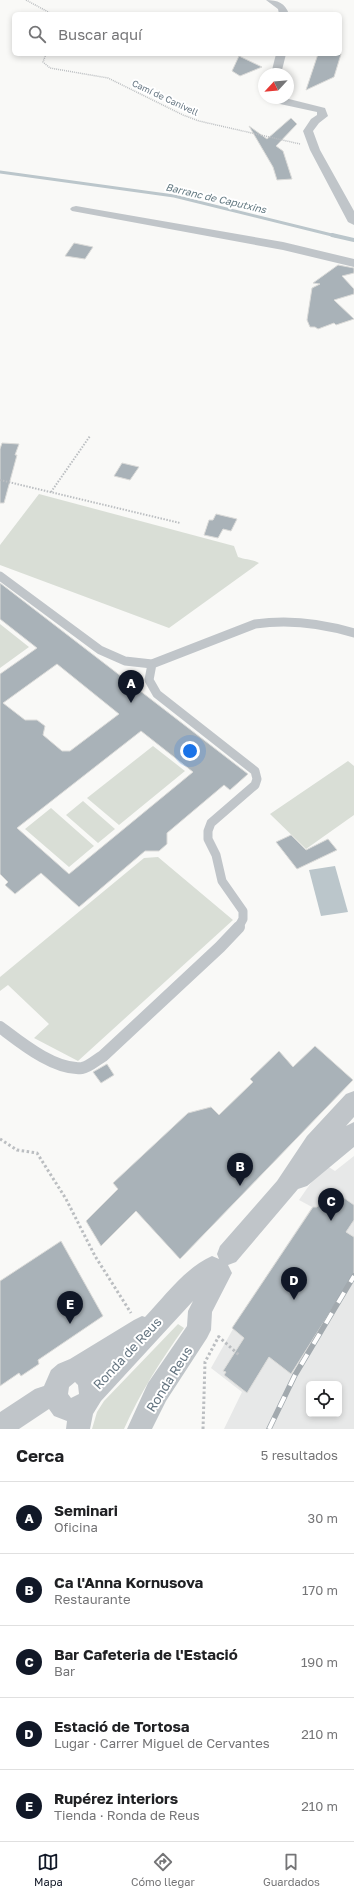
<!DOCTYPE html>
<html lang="es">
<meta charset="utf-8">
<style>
:root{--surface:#fff;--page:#f2f2f2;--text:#202124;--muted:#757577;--line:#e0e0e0;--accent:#111827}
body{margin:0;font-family:"Golos Text",sans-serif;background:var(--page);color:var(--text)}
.controls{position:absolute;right:12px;bottom:12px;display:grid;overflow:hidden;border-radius:6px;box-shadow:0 2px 6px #0003}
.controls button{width:36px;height:36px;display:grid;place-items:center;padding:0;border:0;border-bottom:1px solid var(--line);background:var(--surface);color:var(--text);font:20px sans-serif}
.compass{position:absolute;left:258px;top:68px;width:36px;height:36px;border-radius:50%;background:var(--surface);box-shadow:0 2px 6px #0003;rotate:244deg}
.you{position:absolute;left:190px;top:751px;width:14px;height:14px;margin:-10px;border:3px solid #fff;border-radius:50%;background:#1a73e8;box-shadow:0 0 0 6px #1a73e833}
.badge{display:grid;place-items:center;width:26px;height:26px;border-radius:50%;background:var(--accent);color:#fff;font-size:13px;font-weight:700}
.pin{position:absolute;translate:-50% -33px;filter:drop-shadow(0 1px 2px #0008)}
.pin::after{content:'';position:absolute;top:21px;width:14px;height:12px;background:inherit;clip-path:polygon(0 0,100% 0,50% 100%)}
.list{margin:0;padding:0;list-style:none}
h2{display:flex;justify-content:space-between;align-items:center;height:52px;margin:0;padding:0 16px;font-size:17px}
h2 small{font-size:13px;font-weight:400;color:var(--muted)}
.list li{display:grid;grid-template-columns:26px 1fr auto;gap:12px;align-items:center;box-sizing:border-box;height:72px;padding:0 16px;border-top:1px solid var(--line)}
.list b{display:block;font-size:15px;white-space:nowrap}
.list p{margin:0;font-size:13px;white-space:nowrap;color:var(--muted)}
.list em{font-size:13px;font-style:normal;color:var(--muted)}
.icon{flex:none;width:22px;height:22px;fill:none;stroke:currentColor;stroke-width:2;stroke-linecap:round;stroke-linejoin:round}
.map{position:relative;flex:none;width:354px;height:1429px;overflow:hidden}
.search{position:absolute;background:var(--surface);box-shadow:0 2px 6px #0003;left:12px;right:12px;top:12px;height:44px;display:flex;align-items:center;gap:10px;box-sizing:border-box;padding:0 14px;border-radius:6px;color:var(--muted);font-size:15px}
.sheet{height:412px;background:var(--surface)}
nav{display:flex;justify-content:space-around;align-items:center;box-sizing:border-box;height:56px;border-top:1px solid var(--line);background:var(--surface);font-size:11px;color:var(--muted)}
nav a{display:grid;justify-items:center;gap:2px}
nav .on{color:var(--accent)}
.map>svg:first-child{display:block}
.built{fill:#e7e8e8;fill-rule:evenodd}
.green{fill:#d9ded6}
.water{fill:#bbc6cb}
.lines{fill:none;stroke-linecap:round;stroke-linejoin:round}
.stream-far1{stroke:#bbc6cb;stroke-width:3}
.stream{stroke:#bbc6cb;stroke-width:4}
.building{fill:#a9b2b8;stroke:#dbdbd9;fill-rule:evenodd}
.path-far2{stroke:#bbbec1;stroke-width:1.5;stroke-dasharray:1 1;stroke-linecap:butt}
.path-far1{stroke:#bbbec1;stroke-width:2;stroke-dasharray:1.5 1.5;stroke-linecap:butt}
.path{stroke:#bbbec1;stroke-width:3;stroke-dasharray:2.5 2.5;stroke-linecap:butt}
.lane-far1{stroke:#c0c5c9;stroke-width:9}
.lane{stroke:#c0c5c9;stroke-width:12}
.street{fill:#c0c5c9;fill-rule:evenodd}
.rail-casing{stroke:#a2a9ae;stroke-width:5.5}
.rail{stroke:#fff;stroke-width:4;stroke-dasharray:12;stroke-linecap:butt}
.labels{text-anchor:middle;stroke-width:4;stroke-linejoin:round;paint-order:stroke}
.far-street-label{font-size:9px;fill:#657581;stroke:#fff}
.far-water-label{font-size:10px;font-style:italic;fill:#647a82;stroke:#fff}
.near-street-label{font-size:13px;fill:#657581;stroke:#fff}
</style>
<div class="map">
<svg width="354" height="1429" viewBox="0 0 354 1429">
<rect width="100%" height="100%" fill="#f9f9f7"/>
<path class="built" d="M 354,1156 L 354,1429 L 224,1429 L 242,1392 L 211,1368 L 233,1329 L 233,1326 L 312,1207 L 299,1200 L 324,1164 L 335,1171 ZM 309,1384 L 339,1384 L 339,1414 L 309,1414 Z"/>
<path class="green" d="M 39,494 L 234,546 L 238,557 C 246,560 252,559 259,563 L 169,628 L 0,565 L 0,545 Z
M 0,624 L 29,647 L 0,668 Z
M 153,746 L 185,771 L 119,825 L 87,798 Z
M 348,761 L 354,766 L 354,815 L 306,849 L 270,814 Z
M 83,801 L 115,829 L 98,843 L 66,815 Z
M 51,808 L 94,846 L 69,867 L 25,829 Z
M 158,857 L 233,920 L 78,1061 L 34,1038 L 49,1024 L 8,985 L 0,991 L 0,977 L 144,858 Z
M 178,1324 L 184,1328 C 161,1360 140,1393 124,1429 L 92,1429 L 97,1412 L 104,1401 Z"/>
<path class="water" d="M 335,866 L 348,912 L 321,916 L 309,870 Z"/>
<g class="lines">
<path class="stream-far1" d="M 0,172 L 174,196 L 336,236"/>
<path class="stream" d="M 332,235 L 354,240"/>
</g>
<path class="building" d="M 318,54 L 341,54 L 334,77 L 306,90 Z
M 239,56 L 262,67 L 240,76 L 232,71 Z
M 291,118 L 297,124 L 276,146 L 283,151 L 292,179 L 277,180 L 273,167 L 249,126 L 267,139 Z
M 74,243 L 93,247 L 85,259 L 65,256 Z
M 338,265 L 354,268 L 354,273 L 342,276 L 354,289 L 354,294 L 334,300 L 354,319 L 336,325 L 334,323 L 318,329 L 315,327 L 310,327 L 307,320 L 312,288 L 320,284 L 313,283 Z
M 2,443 L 19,444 L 15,455 L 17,455 L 4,503 L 0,503 L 0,449 Z
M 122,463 L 139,467 L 130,480 L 114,476 Z
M 216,514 L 237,519 L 231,531 L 223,529 L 218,538 L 204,535 L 209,520 L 213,520 Z
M 0,583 L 248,774 L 230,790 L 224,785 L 167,833 L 167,844 L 159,851 L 145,851 L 79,907 L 41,873 L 15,894 L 5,885 L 8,882 L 0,874 L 0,674 L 37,648 L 0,619 ZM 57,664 L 119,714 L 70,751 L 62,751 L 43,735 L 45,726 L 37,720 L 25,720 L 3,703 ZM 141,731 L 193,772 L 69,874 L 17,828 Z
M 291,835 L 306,850 L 328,839 L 337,850 L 297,869 L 276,842 Z
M 315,1046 L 353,1080 L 180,1259 L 136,1211 L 101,1246 L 86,1221 L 118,1189 L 113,1183 L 188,1113 L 211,1107 L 219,1115 L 253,1082 L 250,1079 L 279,1051 L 293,1067 Z
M 107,1064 L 114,1075 L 101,1083 L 93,1072 Z
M 330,1188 L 354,1205 L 354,1220 L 346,1232 L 354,1237 L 354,1274 L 291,1374 L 269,1357 L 247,1393 L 224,1375 L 226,1372 L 223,1371 L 244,1338 L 232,1328 L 313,1207 L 317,1207 Z
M 61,1241 L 103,1316 L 38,1360 L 39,1364 L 21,1376 L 19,1373 L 0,1386 L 0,1281 Z"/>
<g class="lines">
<path class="path-far2" d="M 26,0 L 52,14
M 46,54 L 43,62 L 50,68 L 108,78 L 183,115 L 199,121 L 300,144"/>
<path class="path-far1" d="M 0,480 L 180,523
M 51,492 L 90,436"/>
<path class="path" d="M 0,1139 L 17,1150 L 37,1153 L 66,1199 L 95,1256 L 131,1313
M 218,1336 L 239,1355
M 203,1429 L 205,1362 L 219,1336"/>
<path class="lane-far1" d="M 0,576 L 100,650 L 125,661 L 152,664 L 149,680 L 157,694 L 255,771 L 257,779 L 255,785 L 211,823 L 208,831 L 208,839 L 216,855 L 222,881 L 243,911 L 243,919 L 238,928
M 152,664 L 255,624 C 289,619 321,623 354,633"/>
<path class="lane" d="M 0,1027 C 20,1042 55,1071 82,1068 C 89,1067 96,1060 103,1056 L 220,947 L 239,927"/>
<path class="street" d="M 266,0 C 278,0 285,3 289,14 L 279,14 L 278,9 Z
M 276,54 L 286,54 L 281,74 L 271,74 Z
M 274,98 L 285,98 L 325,108 L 328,116 L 319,123 L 313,131 L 320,150 L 354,211 L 354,225 L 348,222 L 310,150 L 303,131 L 311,119 L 317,115 L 317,112 L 280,104 Z
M 76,206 L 283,242 L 354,259 L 354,267 L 283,250 L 72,211 L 70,209 L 72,207 Z
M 354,1091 L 354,1117 L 346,1126 L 354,1122 L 354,1147 L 307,1186 L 298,1189 L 236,1262 L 228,1265 L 232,1273 L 212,1312 L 211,1330 L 207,1338 L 166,1401 L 152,1429 L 127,1429 L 148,1383 L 187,1326 L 188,1311 L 193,1301 L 101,1401 L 93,1414 L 90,1429 L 66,1429 L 67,1421 L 54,1416 L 49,1409 L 19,1429 L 0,1429 L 0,1412 L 35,1389 L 44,1386 L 51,1370 L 58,1364 L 70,1359 L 134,1320 L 142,1316 L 145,1317 C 165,1296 185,1268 212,1256 L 219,1259 L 217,1254 L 220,1246 L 277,1181 L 307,1136 L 346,1094 ZM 75,1382 L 78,1385 L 79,1394 L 71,1398 L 68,1394 L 69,1387 Z"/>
<g class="rail-casing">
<path id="rail" d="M 269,1429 L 295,1375 L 354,1276"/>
</g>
<use href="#rail" class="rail"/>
</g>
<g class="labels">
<g class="far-street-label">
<text transform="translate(165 98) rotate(25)" y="3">Camí de Canivell</text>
</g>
<g class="far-water-label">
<text transform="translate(216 198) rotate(13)" y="4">Barranc de Caputxins</text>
</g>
<g class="near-street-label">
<text transform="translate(127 1353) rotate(-47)" y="5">Ronda de Reus</text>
<text transform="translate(169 1379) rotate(-58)" y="5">Ronda Reus</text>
</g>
</g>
</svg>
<div class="controls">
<button><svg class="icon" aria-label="locate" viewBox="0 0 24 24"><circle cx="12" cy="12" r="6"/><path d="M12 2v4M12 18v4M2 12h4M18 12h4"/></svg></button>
</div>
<svg class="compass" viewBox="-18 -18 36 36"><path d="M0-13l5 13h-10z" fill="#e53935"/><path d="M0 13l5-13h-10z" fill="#757577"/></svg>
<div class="you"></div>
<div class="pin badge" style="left:131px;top:703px">A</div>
<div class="pin badge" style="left:240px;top:1186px">B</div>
<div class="pin badge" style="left:331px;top:1221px">C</div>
<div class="pin badge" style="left:294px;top:1300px">D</div>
<div class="pin badge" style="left:70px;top:1324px">E</div>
<div class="search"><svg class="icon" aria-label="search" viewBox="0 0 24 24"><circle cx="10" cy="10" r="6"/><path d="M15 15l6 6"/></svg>Buscar aquí</div>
</div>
<section class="sheet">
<h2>Cerca<small>5 resultados</small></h2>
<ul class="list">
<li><span class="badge">A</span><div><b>Seminari</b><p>Oficina</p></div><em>30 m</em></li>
<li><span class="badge">B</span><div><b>Ca l'Anna Kornusova</b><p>Restaurante</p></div><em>170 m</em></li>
<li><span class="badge">C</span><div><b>Bar Cafeteria de l'Estació</b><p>Bar</p></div><em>190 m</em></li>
<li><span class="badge">D</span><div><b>Estació de Tortosa</b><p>Lugar · Carrer Miguel de Cervantes</p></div><em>210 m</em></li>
<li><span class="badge">E</span><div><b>Rupérez interiors</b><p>Tienda · Ronda de Reus</p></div><em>210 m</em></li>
</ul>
</section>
<nav>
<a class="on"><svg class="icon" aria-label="map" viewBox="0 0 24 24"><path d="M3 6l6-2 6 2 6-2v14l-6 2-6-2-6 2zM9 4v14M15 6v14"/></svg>Mapa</a>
<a><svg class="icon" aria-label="directions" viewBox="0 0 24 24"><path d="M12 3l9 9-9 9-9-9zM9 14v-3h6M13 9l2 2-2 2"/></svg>Cómo llegar</a>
<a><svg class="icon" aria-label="saved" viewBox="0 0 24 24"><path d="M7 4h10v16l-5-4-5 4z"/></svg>Guardados</a>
</nav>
